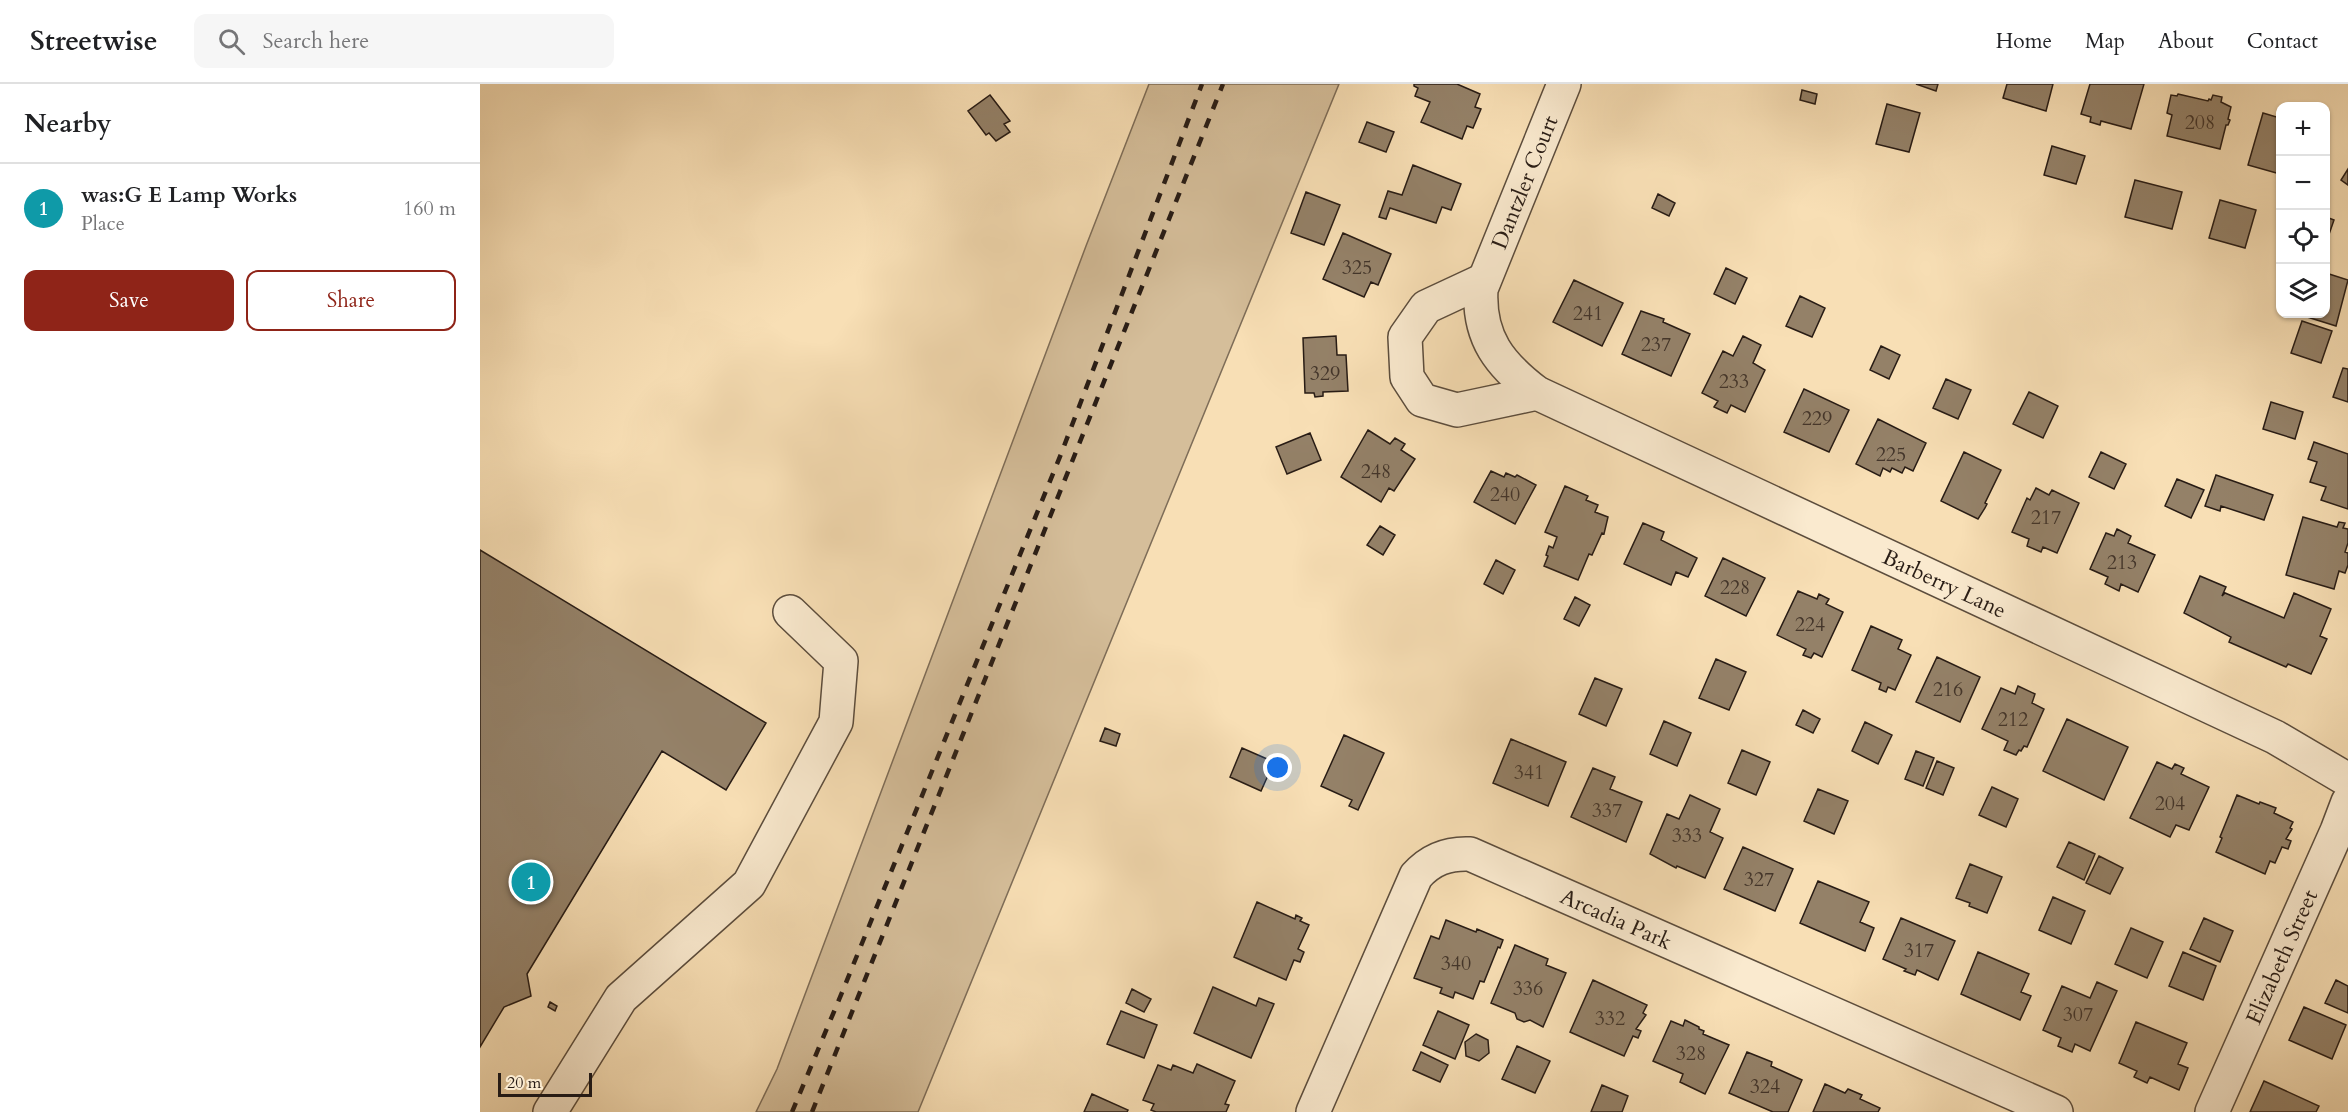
<!DOCTYPE html>
<meta charset="utf-8">
<style>
:root{--surface:#fff;--page:#f6f6f6;--text:#202124;--muted:#757577;--line:#e0e0e0;--accent:#8f2418}
body{margin:0;font-family:Cardo,serif;background:var(--page);color:var(--text)}
.controls{position:absolute;right:18px;top:18px;display:grid;overflow:hidden;border-radius:12px;box-shadow:0 2px 4px #0004}
.controls button{width:54px;height:54px;display:grid;place-items:center;padding:0;border:0;border-bottom:2px solid var(--line);background:var(--surface);color:var(--text);font:30px sans-serif}
.scale{position:absolute;left:18px;bottom:15px;width:94px;box-sizing:border-box;padding-left:6px;border:3px solid #281c15;border-top:0;font-size:16px;line-height:21px;white-space:nowrap;color:#281c15;-webkit-text-stroke:4px #faeacf;paint-order:stroke}
.you{position:absolute;left:798px;top:684px;width:21px;height:21px;margin:-15px;border:4px solid #fff;border-radius:50%;background:#1a73e8;box-shadow:0 0 0 9px #1a73e833}
.badge{display:grid;place-items:center;width:39px;height:39px;border-radius:50%;background:var(--accent);color:#fff;font-size:20px;font-weight:700}
.pin{position:absolute;translate:-50% -50%;border:3px solid #fff;box-shadow:0 2px 6px #0006}
.list{margin:0;padding:0;list-style:none}
h2{display:flex;justify-content:space-between;align-items:center;height:78px;margin:0;padding:0 24px;font-size:26px}
h2 small{font-size:20px;font-weight:400;color:var(--muted)}
.list li{display:grid;grid-template-columns:39px 1fr auto;gap:18px;align-items:center;box-sizing:border-box;height:90px;padding:0 24px;border-top:2px solid var(--line)}
.list b{display:block;font-size:22px;white-space:nowrap}
.list p{margin:0;font-size:20px;white-space:nowrap;color:var(--muted)}
.list em{font-size:20px;font-style:normal;color:var(--muted)}
.actions{display:flex;gap:12px;padding:18px 24px}
.actions a{flex:1;padding:14px 0;border:2px solid var(--accent);border-radius:12px;text-align:center;font-size:21px;color:var(--accent)}
.actions .main{background:var(--accent);color:#fff}
.icon{flex:none;width:33px;height:33px;fill:none;stroke:currentColor;stroke-width:2;stroke-linecap:round;stroke-linejoin:round}
.map{position:relative;flex:none;width:1868px;height:1028px;overflow:hidden}
header{display:flex;align-items:center;gap:36px;box-sizing:border-box;height:84px;padding:0 30px;background:var(--surface);border-bottom:2px solid var(--line)}
header strong{font-size:28px}
nav{display:flex;gap:33px;margin-inline-start:auto;font-size:21px}
.search{width:420px;height:54px;background:var(--page);display:flex;align-items:center;gap:15px;box-sizing:border-box;padding:0 21px;border-radius:12px;color:var(--muted);font-size:22px}
main{display:flex}
aside{flex:1;background:var(--surface)}
.map>svg:first-child{display:block}
.green{fill:#d5be9a;stroke:#7e6d58;stroke-width:1.5}
.building{fill:#948168;stroke:#281c15;stroke-width:1.5}
.lines{fill:none;stroke-linecap:round;stroke-linejoin:round}
.minor-casing{stroke:#5c4d3d;stroke-width:36}
.minor{stroke:#faeacf;stroke-width:33}
.rail{stroke:#281c15;stroke-width:4.5;stroke-dasharray:10 10;stroke-linecap:butt}
.labels{text-anchor:middle;stroke-width:5;stroke-linejoin:round;paint-order:stroke}
.number-label{font-size:20px;fill:#43352a}
.street-label{font-size:22px;fill:#281c15;stroke:#faeacf}
</style>
<header>
<strong>Streetwise</strong>
<div class="search"><svg class="icon" aria-label="search" viewBox="0 0 24 24"><circle cx="10" cy="10" r="6"/><path d="M15 15l6 6"/></svg>Search here</div>
<nav><a>Home</a><a>Map</a><a>About</a><a>Contact</a></nav>
</header>
<main>
<aside>
<h2>Nearby<small></small></h2>
<ul class="list">
<li><span class="badge" style="background:#0f9aa8">1</span><div><b>was:G E Lamp Works</b><p>Place</p></div><em>160 m</em></li>
</ul>
<div class="actions"><a class="main">Save</a><a>Share</a></div>
</aside>
<div class="map">
<svg width="1868" height="1028" viewBox="0 0 1868 1028">
<rect width="100%" height="100%" fill="#f8dfb5"/>
<filter id="stains"><feTurbulence type="fractalNoise" baseFrequency=".00333" numOctaves="4"/><feColorMatrix values="0 0 0 0 .2 0 0 0 0 .09 0 0 0 0 .02 0 0 0 .5 -.17"/></filter>
<radialGradient id="worn" r=".72"><stop offset=".6" stop-color="#630" stop-opacity="0"/><stop offset="1" stop-color="#630" stop-opacity=".3"/></radialGradient>
<path class="green" d="M 669,0 L 859,0 L 438,1028 L 276,1028 L 297,985 L 606,162 Z"/>
<path class="building" d="M 934,0 L 977,0 L 1000,10 L 995,23 L 1001,25 L 993,44 L 987,42 L 982,55 L 941,38 L 950,18 L 935,12 L 938,4 L 934,2 Z
M 1436,0 L 1458,0 L 1456,7 Z
M 1527,0 L 1573,0 L 1566,27 L 1523,14 Z
M 1610,0 L 1664,0 L 1651,45 L 1621,37 L 1620,41 L 1610,38 L 1611,33 L 1601,30 Z
M 1322,6 L 1337,10 L 1335,20 L 1320,16 Z
M 1698,10 L 1728,17 L 1729,15 L 1731,16 L 1733,11 L 1742,13 L 1741,18 L 1751,23 L 1748,35 L 1750,36 L 1748,41 L 1746,41 L 1740,65 L 1687,52 L 1692,31 L 1687,29 L 1691,11 L 1697,12 Z
M 510,11 L 530,37 L 524,40 L 530,48 L 516,57 L 509,49 L 506,51 L 488,27 Z
M 1407,20 L 1440,29 L 1429,68 L 1396,60 Z
M 1783,29 L 1800,34 L 1800,90 L 1768,81 Z
M 887,38 L 914,48 L 906,68 L 879,58 Z
M 1572,62 L 1605,72 L 1596,100 L 1564,91 Z
M 933,81 L 981,100 L 971,126 L 962,123 L 956,139 L 910,124 L 906,135 L 899,133 L 908,107 L 922,111 Z
M 1868,85 L 1868,101 L 1861,96 Z
M 1655,96 L 1702,108 L 1692,145 L 1645,133 Z
M 826,108 L 860,121 L 844,161 L 811,149 Z
M 1178,110 L 1195,119 L 1189,132 L 1172,124 Z
M 1740,116 L 1776,126 L 1765,164 L 1729,154 Z
M 1846,133 L 1854,136 L 1846,159 Z
M 863,149 L 911,170 L 898,201 L 891,198 L 884,213 L 843,195 Z
M 1246,184 L 1267,194 L 1255,220 L 1234,210 Z
M 1846,189 L 1868,196 L 1856,242 L 1824,232 L 1825,230 L 1846,230 Z
M 1094,196 L 1143,219 L 1122,262 L 1073,238 Z
M 1320,212 L 1345,224 L 1332,253 L 1306,242 Z
M 1161,227 L 1184,235 L 1183,238 L 1210,250 L 1191,292 L 1142,270 Z
M 1822,237 L 1852,247 L 1841,279 L 1811,269 Z
M 856,252 L 857,271 L 866,271 L 868,307 L 843,308 L 843,312 L 835,313 L 834,309 L 825,309 L 823,254 Z
M 1263,252 L 1281,261 L 1273,279 L 1285,286 L 1265,328 L 1251,321 L 1247,329 L 1234,323 L 1238,317 L 1222,309 L 1243,267 L 1253,272 Z
M 1401,262 L 1420,271 L 1409,295 L 1390,286 Z
M 1863,284 L 1868,285 L 1868,318 L 1853,313 Z
M 1466,295 L 1491,306 L 1478,335 L 1453,324 Z
M 1324,305 L 1369,326 L 1349,368 L 1304,348 Z
M 1549,308 L 1578,322 L 1563,354 L 1533,340 Z
M 1791,318 L 1823,328 L 1815,355 L 1783,345 Z
M 1398,335 L 1446,359 L 1433,387 L 1425,383 L 1422,389 L 1412,384 L 1410,388 L 1403,384 L 1400,392 L 1376,380 Z
M 888,346 L 910,360 L 915,354 L 925,360 L 921,366 L 935,375 L 914,407 L 909,404 L 901,418 L 861,393 Z
M 830,349 L 841,376 L 807,390 L 796,363 Z
M 1834,358 L 1868,370 L 1868,425 L 1841,416 L 1846,403 L 1830,398 L 1837,378 L 1828,375 Z
M 1484,368 L 1521,386 L 1505,419 L 1507,420 L 1505,424 L 1498,435 L 1461,417 Z
M 1621,368 L 1646,380 L 1634,405 L 1609,393 Z
M 1011,387 L 1024,393 L 1026,389 L 1035,393 L 1037,391 L 1056,401 L 1035,440 L 994,418 Z
M 1736,391 L 1793,411 L 1784,436 L 1741,422 L 1740,427 L 1725,422 Z
M 1697,395 L 1724,406 L 1711,434 L 1685,422 Z
M 1085,402 L 1108,412 L 1106,416 L 1118,421 L 1115,428 L 1128,433 L 1124,450 L 1122,449 L 1112,471 L 1109,470 L 1098,496 L 1064,482 L 1068,472 L 1066,471 L 1069,462 L 1073,464 L 1077,453 L 1065,448 Z
M 1556,404 L 1569,411 L 1572,406 L 1599,419 L 1577,469 L 1563,463 L 1561,468 L 1547,462 L 1549,455 L 1532,448 L 1547,414 L 1550,416 Z
M 1823,433 L 1857,443 L 1859,438 L 1865,439 L 1863,444 L 1868,445 L 1868,459 L 1865,468 L 1868,469 L 1868,481 L 1865,489 L 1859,487 L 1854,505 L 1806,491 Z
M 1163,439 L 1184,448 L 1181,456 L 1217,474 L 1208,493 L 1196,488 L 1191,501 L 1144,480 Z
M 900,442 L 915,451 L 903,471 L 887,461 Z
M 1637,445 L 1651,452 L 1648,459 L 1675,471 L 1658,508 L 1641,500 L 1639,507 L 1625,500 L 1628,493 L 1610,485 L 1626,449 L 1634,452 Z
M 0,466 L 286,639 L 246,706 L 182,667 L 47,890 L 51,912 L 24,923 L 0,963 Z
M 1243,474 L 1285,494 L 1266,532 L 1225,512 Z
M 1016,476 L 1035,486 L 1023,510 L 1004,500 Z
M 1720,492 L 1746,503 L 1742,512 L 1745,509 L 1804,534 L 1814,509 L 1851,525 L 1840,552 L 1847,555 L 1831,590 L 1808,580 L 1806,583 L 1749,558 L 1751,553 L 1704,529 Z
M 1318,507 L 1337,515 L 1339,510 L 1349,515 L 1346,520 L 1363,528 L 1342,573 L 1334,569 L 1331,574 L 1323,571 L 1326,565 L 1297,551 Z
M 1095,513 L 1110,521 L 1099,542 L 1084,535 Z
M 1391,542 L 1422,556 L 1418,565 L 1431,571 L 1415,606 L 1408,603 L 1406,608 L 1399,605 L 1401,599 L 1372,586 Z
M 1457,573 L 1500,593 L 1480,638 L 1436,618 Z
M 1236,575 L 1266,588 L 1249,626 L 1219,614 Z
M 1115,594 L 1142,605 L 1126,642 L 1099,630 Z
M 1538,602 L 1555,610 L 1552,619 L 1564,625 L 1547,663 L 1544,662 L 1541,667 L 1539,666 L 1536,671 L 1524,666 L 1528,657 L 1502,645 L 1521,604 L 1535,610 Z
M 1323,626 L 1340,635 L 1333,649 L 1316,641 Z
M 1587,635 L 1648,663 L 1624,716 L 1563,687 Z
M 1184,637 L 1211,649 L 1197,682 L 1170,670 Z
M 1385,638 L 1412,651 L 1398,680 L 1372,667 Z
M 625,644 L 640,650 L 636,662 L 620,657 Z
M 864,651 L 904,669 L 878,726 L 869,722 L 872,716 L 841,702 Z
M 1031,655 L 1086,678 L 1068,722 L 1013,699 Z
M 762,664 L 794,678 L 781,707 L 750,693 Z
M 1262,666 L 1290,678 L 1276,711 L 1248,699 Z
M 1436,667 L 1454,674 L 1443,702 L 1425,695 Z
M 1457,677 L 1474,684 L 1463,711 L 1446,704 Z
M 1677,678 L 1692,685 L 1695,680 L 1704,684 L 1701,690 L 1729,703 L 1709,746 L 1696,741 L 1690,753 L 1650,734 Z
M 1113,684 L 1135,693 L 1130,705 L 1162,718 L 1146,758 L 1091,733 Z
M 1512,703 L 1538,715 L 1526,743 L 1499,731 Z
M 1338,705 L 1368,717 L 1354,750 L 1324,737 Z
M 1210,711 L 1240,725 L 1230,748 L 1243,754 L 1225,794 L 1197,782 L 1196,784 L 1170,770 L 1187,730 L 1199,735 Z
M 1757,711 L 1779,720 L 1780,718 L 1796,724 L 1794,729 L 1813,738 L 1810,744 L 1812,745 L 1806,755 L 1811,757 L 1808,765 L 1802,763 L 1795,779 L 1790,777 L 1785,790 L 1736,768 L 1742,754 L 1740,753 Z
M 1589,758 L 1615,770 L 1604,796 L 1577,783 Z
M 1263,763 L 1313,785 L 1295,827 L 1244,805 Z
M 1619,772 L 1643,784 L 1630,810 L 1606,799 Z
M 1490,780 L 1522,793 L 1507,829 L 1489,822 L 1490,819 L 1476,814 Z
M 1338,797 L 1389,818 L 1380,838 L 1394,844 L 1385,867 L 1320,839 Z
M 1573,813 L 1605,827 L 1591,860 L 1559,846 Z
M 777,818 L 815,835 L 816,831 L 822,834 L 820,837 L 829,841 L 818,865 L 824,868 L 820,878 L 814,876 L 806,896 L 754,873 Z
M 1421,834 L 1475,857 L 1458,896 L 1437,886 L 1435,891 L 1424,887 L 1426,885 L 1403,875 Z
M 1724,834 L 1753,847 L 1740,878 L 1710,865 Z
M 966,836 L 996,848 L 997,845 L 1023,856 L 1020,864 L 1018,863 L 1004,898 L 1000,897 L 993,915 L 975,908 L 973,914 L 960,909 L 962,904 L 934,894 L 951,852 L 959,855 Z
M 1651,844 L 1683,858 L 1667,894 L 1635,880 Z
M 1035,861 L 1068,875 L 1066,881 L 1086,889 L 1063,943 L 1050,936 L 1044,938 L 1037,935 L 1035,929 L 1011,919 Z
M 1498,868 L 1549,890 L 1541,908 L 1551,912 L 1540,936 L 1481,910 Z
M 1703,868 L 1736,882 L 1723,916 L 1689,902 Z
M 1113,896 L 1167,921 L 1163,929 L 1166,931 L 1156,945 L 1161,947 L 1158,954 L 1153,952 L 1144,972 L 1090,948 Z
M 1856,896 L 1868,902 L 1868,929 L 1845,919 Z
M 1617,898 L 1637,907 L 1610,967 L 1595,960 L 1592,968 L 1578,962 L 1581,954 L 1563,946 L 1582,902 L 1610,914 Z
M 733,903 L 776,922 L 779,914 L 794,920 L 771,974 L 714,949 Z
M 652,905 L 671,915 L 664,928 L 646,919 Z
M 70,918 L 77,922 L 75,927 L 68,923 Z
M 1824,923 L 1866,941 L 1852,975 L 1809,956 Z
M 641,927 L 677,941 L 664,974 L 627,960 Z
M 958,927 L 989,941 L 975,975 L 943,961 Z
M 1205,936 L 1219,943 L 1219,945 L 1224,947 L 1223,950 L 1249,961 L 1225,1010 L 1200,998 L 1203,990 L 1173,977 L 1191,937 L 1203,942 Z
M 1656,938 L 1707,959 L 1698,980 L 1708,984 L 1699,1006 L 1670,993 L 1667,999 L 1654,993 L 1657,987 L 1639,979 Z
M 996,950 L 1008,956 L 1009,969 L 999,977 L 986,972 L 985,958 Z
M 1037,962 L 1070,977 L 1055,1009 L 1022,995 Z
M 941,968 L 968,981 L 960,998 L 933,986 Z
M 1267,968 L 1292,978 L 1291,982 L 1322,996 L 1308,1028 L 1293,1028 L 1249,1009 Z
M 717,980 L 755,997 L 745,1020 L 749,1021 L 746,1028 L 676,1028 L 671,1026 L 674,1020 L 663,1016 L 678,981 L 691,986 L 693,981 L 713,989 Z
M 1784,997 L 1839,1022 L 1836,1028 L 1770,1028 Z
M 1345,1000 L 1365,1009 L 1368,1005 L 1382,1011 L 1380,1015 L 1400,1024 L 1398,1028 L 1333,1028 Z
M 1122,1001 L 1148,1012 L 1142,1028 L 1111,1028 Z
M 612,1010 L 648,1026 L 647,1028 L 604,1028 Z"/>
<g class="lines">
<g class="minor-casing">
<g id="minor">
<path id="s1" d="M 1084,0 L 1001,205 C 998,254 1020,281 1057,309 L 1795,653 L 1868,696"/>
<path d="M 1004,196 L 946,223 L 925,253 L 927,293 L 942,316 L 977,326 L 1057,309"/>
<path d="M 70,1028 L 141,914 L 269,800 L 356,638 L 361,577 L 310,528"/>
<path id="s2" d="M 833,1028 L 936,792 C 951,775 968,769 990,770 L 1576,1028"/>
<path id="s3" d="M 1732,1028 L 1857,747 L 1868,718"/>
</g>
</g>
<use href="#minor" class="minor"/>
<path class="rail" d="M 312,1028 L 363,906 L 581,370 L 722,0
M 332,1028 L 743,0"/>
</g>
<g class="labels">
<g class="number-label">
<text x="1720" y="45">208</text>
<text x="877" y="190">325</text>
<text x="1108" y="236">241</text>
<text x="1176" y="267">237</text>
<text x="845" y="296">329</text>
<text x="1254" y="304">233</text>
<text x="1337" y="341">229</text>
<text x="1411" y="377">225</text>
<text x="896" y="394">248</text>
<text x="1025" y="417">240</text>
<text x="1566" y="440">217</text>
<text x="1642" y="485">213</text>
<text x="1255" y="510">228</text>
<text x="1330" y="547">224</text>
<text x="1468" y="612">216</text>
<text x="1533" y="642">212</text>
<text x="1049" y="695">341</text>
<text x="1690" y="726">204</text>
<text x="1127" y="733">337</text>
<text x="1207" y="758">333</text>
<text x="1279" y="802">327</text>
<text x="1439" y="873">317</text>
<text x="976" y="886">340</text>
<text x="1048" y="911">336</text>
<text x="1598" y="937">307</text>
<text x="1130" y="941">332</text>
<text x="1211" y="976">328</text>
<text x="1285" y="1009">324</text>
</g>
<g class="street-label">
<text transform="translate(1044 98) rotate(-68)" y="8">Dantzler Court</text>
<text dy="8" stroke="none"><textPath href="#s1" startOffset="795">Barberry Lane</textPath></text>
<text dy="8" stroke="none"><textPath href="#s2" startOffset="478">Arcadia Park</textPath></text>
<text dy="8" stroke="none"><textPath href="#s3" startOffset="170">Elizabeth Street</textPath></text>
</g>
</g>
<rect width="100%" height="100%" filter="url(#stains)"/>
<rect width="100%" height="100%" fill="url(#worn)"/>
</svg>
<div class="controls">
<button>+</button>
<button>−</button>
<button><svg class="icon" aria-label="locate" viewBox="0 0 24 24"><circle cx="12" cy="12" r="6"/><path d="M12 2v4M12 18v4M2 12h4M18 12h4"/></svg></button>
<button><svg class="icon" aria-label="layers" viewBox="0 0 24 24"><path d="M12 4l9 5-9 5-9-5zM3 14l9 5 9-5"/></svg></button>
</div>
<div class="scale">20 m</div>
<div class="you"></div>
<div class="pin badge" style="left:51px;top:798px;background:#0f9aa8">1</div>
</div>
</main>
